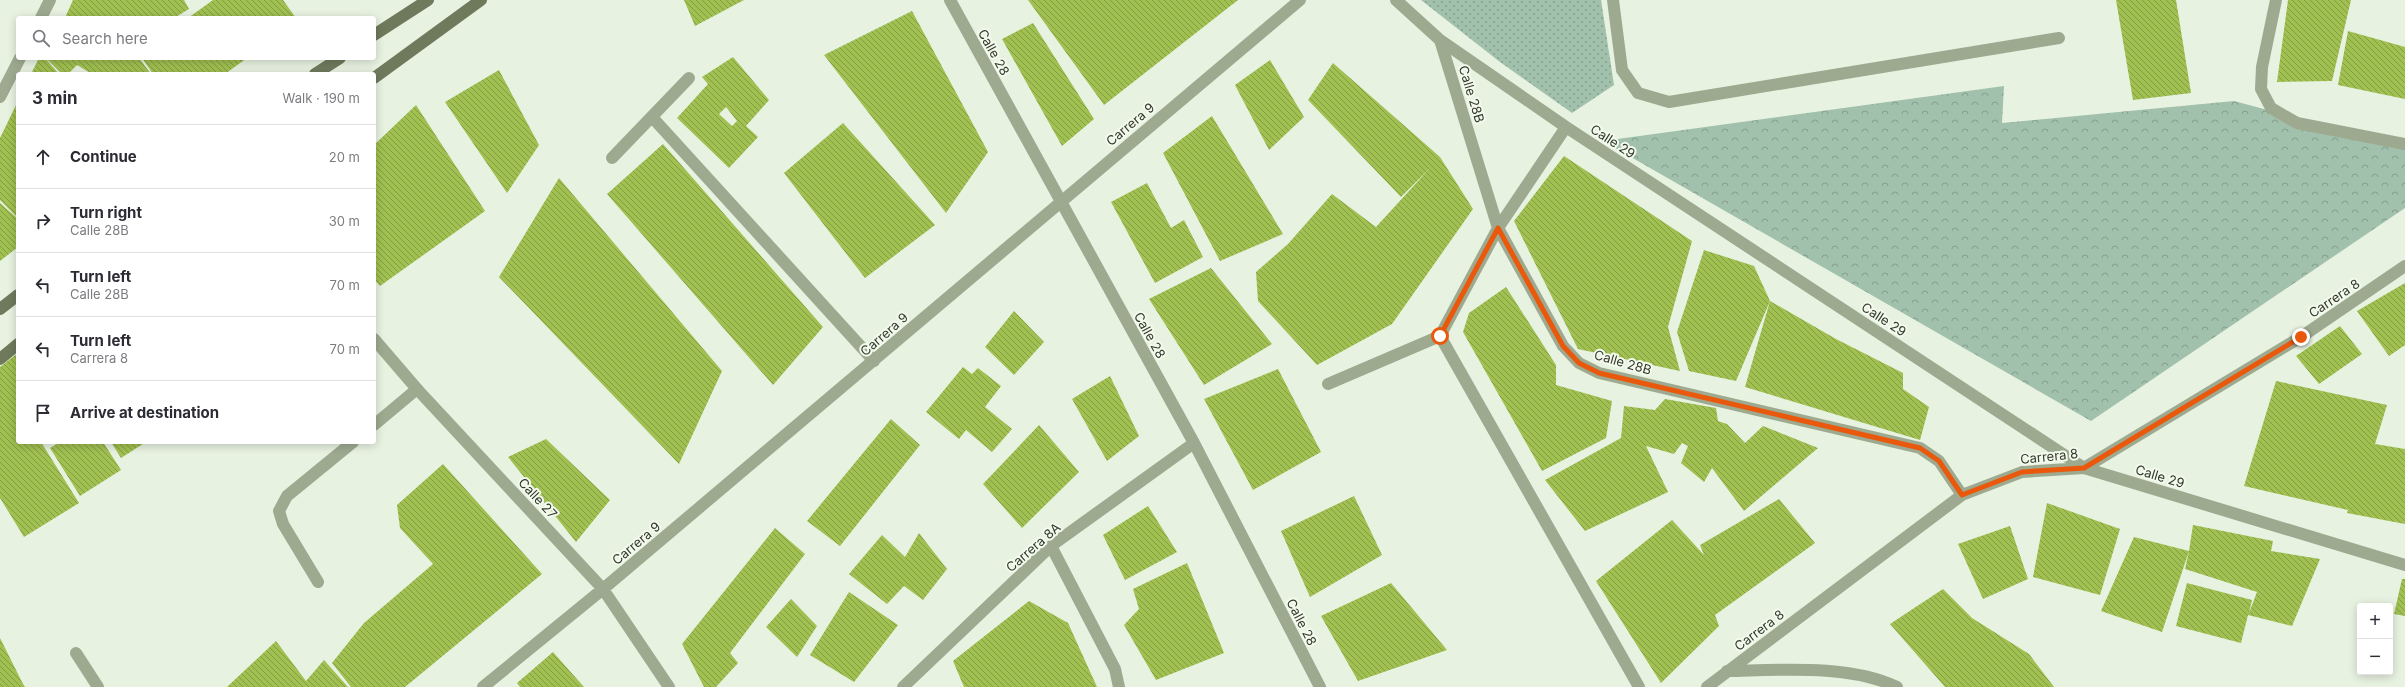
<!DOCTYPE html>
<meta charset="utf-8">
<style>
:root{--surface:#fff;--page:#f7f7f7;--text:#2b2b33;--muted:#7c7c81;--line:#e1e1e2}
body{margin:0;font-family:Inter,sans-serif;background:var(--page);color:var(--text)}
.controls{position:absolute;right:12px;bottom:12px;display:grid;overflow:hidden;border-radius:4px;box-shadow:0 2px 10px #0003}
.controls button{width:36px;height:36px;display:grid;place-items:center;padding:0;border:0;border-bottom:1px solid var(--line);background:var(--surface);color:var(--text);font:20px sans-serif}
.stop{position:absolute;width:12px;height:12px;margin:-9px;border:3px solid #ea580c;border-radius:50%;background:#fff}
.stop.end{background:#ea580c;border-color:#fff;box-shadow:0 1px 4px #0008}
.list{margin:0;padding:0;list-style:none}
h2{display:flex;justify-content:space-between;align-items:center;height:52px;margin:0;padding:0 16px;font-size:17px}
h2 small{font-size:13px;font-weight:400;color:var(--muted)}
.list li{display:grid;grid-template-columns:26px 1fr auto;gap:12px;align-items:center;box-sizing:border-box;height:64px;padding:0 16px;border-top:1px solid var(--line)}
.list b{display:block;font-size:15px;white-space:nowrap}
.list p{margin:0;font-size:13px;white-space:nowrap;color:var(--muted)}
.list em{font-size:13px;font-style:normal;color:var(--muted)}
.icon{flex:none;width:22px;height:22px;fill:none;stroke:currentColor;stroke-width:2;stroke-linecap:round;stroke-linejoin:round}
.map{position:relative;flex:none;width:2405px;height:687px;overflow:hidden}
.search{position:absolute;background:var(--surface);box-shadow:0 2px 10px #0003;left:16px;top:16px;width:360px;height:44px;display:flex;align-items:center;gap:10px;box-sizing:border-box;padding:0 14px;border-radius:4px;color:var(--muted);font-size:15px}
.panel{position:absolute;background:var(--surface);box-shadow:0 2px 10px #0003;left:16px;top:72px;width:360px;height:372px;border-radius:4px}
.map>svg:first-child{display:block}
.forest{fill:url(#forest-crowns)}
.park{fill:url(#park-dots)}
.building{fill:url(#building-back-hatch);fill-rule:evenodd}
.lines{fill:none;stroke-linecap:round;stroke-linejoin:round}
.lane{stroke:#9daa90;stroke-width:12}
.street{stroke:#9daa90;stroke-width:12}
.primary{stroke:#6f7a5d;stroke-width:12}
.route{stroke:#ea580c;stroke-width:5}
.labels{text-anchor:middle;stroke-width:4;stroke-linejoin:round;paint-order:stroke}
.street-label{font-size:13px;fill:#34392b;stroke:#f2faed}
</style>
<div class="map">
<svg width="2405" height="687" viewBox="0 0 2405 687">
<defs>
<pattern id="forest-crowns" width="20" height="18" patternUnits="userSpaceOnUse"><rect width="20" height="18" fill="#a1c1ad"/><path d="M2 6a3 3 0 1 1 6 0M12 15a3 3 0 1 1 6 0" fill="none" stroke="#849e8d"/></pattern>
<pattern id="park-dots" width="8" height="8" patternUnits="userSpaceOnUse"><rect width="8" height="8" fill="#a1c1ad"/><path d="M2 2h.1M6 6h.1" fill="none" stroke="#849e8d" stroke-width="1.8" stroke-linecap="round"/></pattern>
<pattern id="building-back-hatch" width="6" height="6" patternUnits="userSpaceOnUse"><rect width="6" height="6" fill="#a0c051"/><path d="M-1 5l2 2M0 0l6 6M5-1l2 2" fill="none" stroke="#839d43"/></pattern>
</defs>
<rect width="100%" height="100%" fill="#e8f2e1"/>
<path class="forest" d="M 2004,86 L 2002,123 L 2234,101 L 2405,147 L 2405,208 L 2091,421 L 1603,141 Z"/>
<path class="park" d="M 1421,0 L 1601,0 L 1614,85 L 1572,113 L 1500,62 Z"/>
<path class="building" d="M 73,0 L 184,0 L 189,9 L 174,18 L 65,18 Z
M 213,0 L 283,0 L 296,18 L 188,18 Z
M 684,0 L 744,0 L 695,26 Z
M 1028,0 L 1238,0 L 1104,105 Z
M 2116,0 L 2176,0 L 2191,93 L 2133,100 Z
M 2288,0 L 2351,0 L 2332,81 L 2277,82 Z
M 912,11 L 988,152 L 946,213 L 824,55 Z
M 1033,23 L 1094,119 L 1062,146 L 1002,39 Z
M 2348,31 L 2405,47 L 2405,99 L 2338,85 Z
M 733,57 L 769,100 L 746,126 L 758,137 L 729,168 L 677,118 L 708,84 L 702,77 ZM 726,107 L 737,121 L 732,126 L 719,114 Z
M 39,58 L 45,58 L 59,74 L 31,74 Z
M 46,58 L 139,58 L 151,74 L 92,74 L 77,65 L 68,74 L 62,74 Z
M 142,58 L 247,58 L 225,74 L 153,74 Z
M 1270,60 L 1304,117 L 1269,150 L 1235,85 Z
M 1333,63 L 1440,157 L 1473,209 L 1392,324 L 1317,365 L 1258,301 L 1256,272 L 1288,244 L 1332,194 L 1376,227 L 1430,168 L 1401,197 L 1308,100 Z
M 499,70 L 539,145 L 507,193 L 445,102 Z
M 18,101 L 18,218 L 0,200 L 0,138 Z
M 416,105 L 485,211 L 380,286 L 374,279 L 374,145 Z
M 1212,116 L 1283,234 L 1220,261 L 1163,153 Z
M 843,123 L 935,225 L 865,278 L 784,173 Z
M 663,144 L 823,327 L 773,385 L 607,194 Z
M 1564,156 L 1692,241 L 1668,327 L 1680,371 L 1578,349 L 1514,221 Z
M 559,178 L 722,371 L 679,464 L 499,277 Z
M 1147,183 L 1171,228 L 1184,220 L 1203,257 L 1155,283 L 1111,202 Z
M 0,203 L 18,219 L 18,247 L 0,261 Z
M 1704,250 L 1754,266 L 1770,301 L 1736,381 L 1689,371 L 1677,332 Z
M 1211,268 L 1272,344 L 1204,385 L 1149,299 Z
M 2405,283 L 2405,345 L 2389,356 L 2357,311 Z
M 1506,287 L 1556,365 L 1556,385 L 1612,401 L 1606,438 L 1542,471 L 1463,332 L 1469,313 Z
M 1770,301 L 1836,339 L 1903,373 L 1903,389 L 1929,407 L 1920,440 L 1745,387 Z
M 1014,311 L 1044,342 L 1014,375 L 985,347 Z
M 2340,326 L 2362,354 L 2319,384 L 2296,356 Z
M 18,353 L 18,442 L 41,442 L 79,503 L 24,537 L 0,498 L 0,367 Z
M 963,367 L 972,374 L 978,368 L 1001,386 L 985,407 L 1012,429 L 992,452 L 966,430 L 959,439 L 926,412 Z
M 1278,369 L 1321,452 L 1253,490 L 1204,399 Z
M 1110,376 L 1139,436 L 1107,461 L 1072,399 Z
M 2276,381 L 2387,405 L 2375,444 L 2405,449 L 2405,524 L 2347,513 L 2348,510 L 2244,486 Z
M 1665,399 L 1716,408 L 1718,421 L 1727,424 L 1745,443 L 1763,426 L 1818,448 L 1744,511 L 1712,468 L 1704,482 L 1681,463 L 1688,446 L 1682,443 L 1674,454 L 1646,446 L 1668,492 L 1585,531 L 1545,480 L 1621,438 L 1624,406 L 1655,410 Z
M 891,419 L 920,445 L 840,546 L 807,521 Z
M 1039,425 L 1079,472 L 1022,528 L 983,484 Z
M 546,439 L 610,500 L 576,542 L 508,457 Z
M 60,442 L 103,442 L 121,470 L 80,496 L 50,448 Z
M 111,442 L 146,442 L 121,458 Z
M 443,464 L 542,574 L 405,687 L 351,687 L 332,663 L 364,623 L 433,564 L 400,528 L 397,505 Z
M 1354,496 L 1382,555 L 1310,597 L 1281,531 Z
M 1779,499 L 1815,543 L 1715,615 L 1719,626 L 1661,683 L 1596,581 L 1672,520 L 1704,555 L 1700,545 Z
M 2047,503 L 2120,529 L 2100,595 L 2033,577 Z
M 1148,506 L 1177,552 L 1125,580 L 1103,535 Z
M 2193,525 L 2273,541 L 2271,551 L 2320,559 L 2292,626 L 2248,615 L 2241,643 L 2176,626 L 2187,583 L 2252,600 L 2249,613 L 2257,592 L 2185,569 L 2189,551 L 2162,632 L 2101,611 L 2134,537 L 2189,551 Z
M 2010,526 L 2028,579 L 1983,599 L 1958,544 Z
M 775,528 L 805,554 L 730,653 L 738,663 L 716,687 L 704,687 L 682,644 Z
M 919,533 L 947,569 L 923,600 L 904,586 L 887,604 L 849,574 L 882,535 L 905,557 Z
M 1187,563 L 1224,653 L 1156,680 L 1124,625 L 1139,609 L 1133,589 Z
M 2402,579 L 2405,579 L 2405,616 L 2394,614 Z
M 1391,583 L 1447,650 L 1358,681 L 1321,616 Z
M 1943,589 L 1972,618 L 2029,654 L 2054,687 L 1945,687 L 1890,624 Z
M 849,592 L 898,625 L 854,682 L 810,655 Z
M 791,599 L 817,626 L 797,657 L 766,627 Z
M 1029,601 L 1068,623 L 1097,687 L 964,687 L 953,661 Z
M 0,638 L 22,682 L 25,687 L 0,687 Z
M 276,641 L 306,681 L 324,660 L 348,687 L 227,687 Z
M 553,652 L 584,687 L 520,687 L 517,683 Z"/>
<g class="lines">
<path class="lane" d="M 374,425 L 417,389
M 318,582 L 283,524 L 279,511 L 287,496 L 353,442
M 76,653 L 98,687"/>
<path class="street" d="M 950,0 L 1194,443 L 1320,687
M 1396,0 L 1440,40 L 1566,127 L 2084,468 L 2405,565
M 1613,0 L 1622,70 L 1638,93 L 1669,102 L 2059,38
M 2276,0 L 2262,67 L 2261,89 L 2271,108 L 2297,123 L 2405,144
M 41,18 L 50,0
M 1440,40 L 1498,228 L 1563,346 L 1579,363 L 1599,373 L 1920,448 L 1939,461 L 1962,495
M 0,97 L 20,58
M 652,117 L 874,361
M 612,158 L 689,78
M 1440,336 L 1639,687
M 374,339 L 417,389 L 603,589 L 669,687
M 1328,384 L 1440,336 L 1498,228 L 1566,127
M 1051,546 L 1115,669 L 1119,687
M 1727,671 C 1779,670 1850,664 1897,687
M 483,687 L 603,589 L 1300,0
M 903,687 L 1051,546 L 1194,443
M 1707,687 L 1962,495 L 2022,472 L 2084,468 L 2301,337 L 2405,266"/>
<path class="primary" d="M 374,35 L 428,0
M 315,74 L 340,58
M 374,78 L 481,0
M 0,309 L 18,295
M 0,359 L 18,344"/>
</g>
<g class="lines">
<path class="route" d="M 1440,336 L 1498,228 L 1563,346 L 1579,363 L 1599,373 L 1920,448 L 1939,461 L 1962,495 L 2022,472 L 2084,468 L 2301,337"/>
</g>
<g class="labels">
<g class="street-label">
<text transform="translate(994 52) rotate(61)" y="5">Calle 28</text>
<text transform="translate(1472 94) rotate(73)" y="5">Calle 28B</text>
<text transform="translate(1130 124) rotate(-40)" y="5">Carrera 9</text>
<text transform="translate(1613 141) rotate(33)" y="5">Calle 29</text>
<text transform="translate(2334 298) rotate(-34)" y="5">Carrera 8</text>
<text transform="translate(1884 319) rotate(33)" y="5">Calle 29</text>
<text transform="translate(884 334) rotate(-41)" y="5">Carrera 9</text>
<text transform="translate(1150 335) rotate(61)" y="5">Calle 28</text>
<text transform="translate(1623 362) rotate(16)" y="5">Calle 28B</text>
<text transform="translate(2049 456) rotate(-6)" y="5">Carrera 8</text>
<text transform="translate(2160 476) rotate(17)" y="5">Calle 29</text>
<text transform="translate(538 498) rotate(47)" y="5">Calle 27</text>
<text transform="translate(636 543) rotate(-40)" y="5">Carrera 9</text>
<text transform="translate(1033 547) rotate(-41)" y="5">Carrera 8A</text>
<text transform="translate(1302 622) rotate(63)" y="5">Calle 28</text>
<text transform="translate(1759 630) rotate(-37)" y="5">Carrera 8</text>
</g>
</g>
</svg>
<div class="controls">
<button>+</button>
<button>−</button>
</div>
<div class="stop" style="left:1440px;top:336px"></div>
<div class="stop end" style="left:2301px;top:337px"></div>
<div class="search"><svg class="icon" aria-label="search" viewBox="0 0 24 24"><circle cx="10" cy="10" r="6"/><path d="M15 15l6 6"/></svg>Search here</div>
<section class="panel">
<h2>3 min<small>Walk · 190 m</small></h2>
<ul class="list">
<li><svg class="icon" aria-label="ahead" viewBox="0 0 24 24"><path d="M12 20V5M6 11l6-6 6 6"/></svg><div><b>Continue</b></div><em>20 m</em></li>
<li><svg class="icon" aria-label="right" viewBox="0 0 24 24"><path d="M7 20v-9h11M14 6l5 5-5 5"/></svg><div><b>Turn right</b><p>Calle 28B</p></div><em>30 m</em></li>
<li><svg class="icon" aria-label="left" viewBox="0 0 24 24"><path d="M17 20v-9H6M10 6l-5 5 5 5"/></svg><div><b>Turn left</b><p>Calle 28B</p></div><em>70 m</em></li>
<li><svg class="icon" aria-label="left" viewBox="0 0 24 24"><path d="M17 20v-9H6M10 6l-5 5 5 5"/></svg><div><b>Turn left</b><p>Carrera 8</p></div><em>70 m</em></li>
<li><svg class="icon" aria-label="arrive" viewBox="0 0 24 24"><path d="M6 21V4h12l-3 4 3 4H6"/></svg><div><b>Arrive at destination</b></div></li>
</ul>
</section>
</div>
